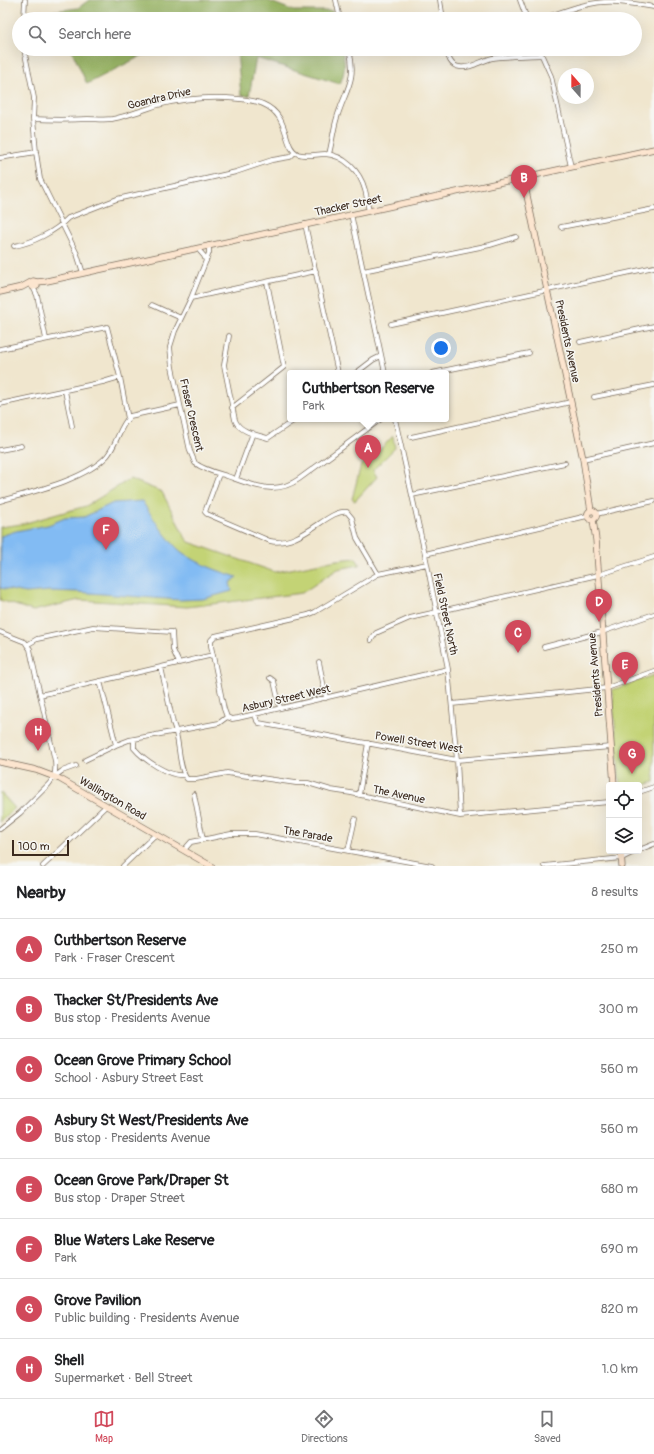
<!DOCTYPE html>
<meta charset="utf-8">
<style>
:root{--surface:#fff;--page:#f2f2f2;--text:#202124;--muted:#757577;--line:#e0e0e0;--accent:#d1495b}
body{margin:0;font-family:Pangolin,sans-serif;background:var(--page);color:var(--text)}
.controls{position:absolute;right:12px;bottom:12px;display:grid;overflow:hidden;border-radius:4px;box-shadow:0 4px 16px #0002}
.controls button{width:36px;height:36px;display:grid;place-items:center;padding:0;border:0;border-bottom:1px solid var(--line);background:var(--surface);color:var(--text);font:20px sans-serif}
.compass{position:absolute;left:558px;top:68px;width:36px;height:36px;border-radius:50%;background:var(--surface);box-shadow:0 4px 16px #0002;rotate:339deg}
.scale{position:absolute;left:12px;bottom:10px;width:57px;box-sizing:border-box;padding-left:4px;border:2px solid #3b2a1e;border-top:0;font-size:11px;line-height:14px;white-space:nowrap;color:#3b2a1e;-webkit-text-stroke:3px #f6f6f2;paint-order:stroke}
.you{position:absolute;left:441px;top:348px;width:14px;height:14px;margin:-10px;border:3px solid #fff;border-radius:50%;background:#1a73e8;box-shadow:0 0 0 6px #1a73e833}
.badge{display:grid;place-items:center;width:26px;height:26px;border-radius:50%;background:var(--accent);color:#fff;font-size:13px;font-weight:700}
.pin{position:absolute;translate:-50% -33px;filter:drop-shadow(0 1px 2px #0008)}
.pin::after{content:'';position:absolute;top:21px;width:14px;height:12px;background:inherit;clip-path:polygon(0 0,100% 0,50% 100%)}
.popup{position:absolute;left:287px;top:370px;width:162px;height:52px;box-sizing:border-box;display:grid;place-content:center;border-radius:4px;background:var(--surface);filter:drop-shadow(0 1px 3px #0005);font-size:13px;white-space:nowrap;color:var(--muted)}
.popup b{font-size:15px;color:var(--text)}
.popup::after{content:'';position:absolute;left:50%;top:100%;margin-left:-8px;border:8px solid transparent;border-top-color:var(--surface)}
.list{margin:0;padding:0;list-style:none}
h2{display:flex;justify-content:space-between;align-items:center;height:52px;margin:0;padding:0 16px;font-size:17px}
h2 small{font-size:13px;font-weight:400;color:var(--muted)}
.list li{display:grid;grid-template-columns:26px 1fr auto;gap:12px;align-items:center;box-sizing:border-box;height:60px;padding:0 16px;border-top:1px solid var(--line)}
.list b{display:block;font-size:15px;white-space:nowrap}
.list p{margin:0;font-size:13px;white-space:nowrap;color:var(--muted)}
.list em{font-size:13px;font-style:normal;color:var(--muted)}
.icon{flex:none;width:22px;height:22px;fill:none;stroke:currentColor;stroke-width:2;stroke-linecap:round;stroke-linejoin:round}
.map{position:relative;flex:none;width:654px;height:866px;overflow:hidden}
.search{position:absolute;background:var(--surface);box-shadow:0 4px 16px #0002;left:12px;right:12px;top:12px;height:44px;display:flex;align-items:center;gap:10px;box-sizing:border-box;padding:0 14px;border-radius:22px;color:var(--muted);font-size:15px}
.sheet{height:532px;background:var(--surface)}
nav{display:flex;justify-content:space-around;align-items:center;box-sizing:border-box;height:56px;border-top:1px solid var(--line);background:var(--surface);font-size:11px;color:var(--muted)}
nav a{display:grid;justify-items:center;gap:2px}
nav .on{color:var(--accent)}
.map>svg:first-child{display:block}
.green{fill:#c3d375;stroke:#7f7e4a}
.forest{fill:#9ab566;stroke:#6a7042}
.water{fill:#82bbf3;stroke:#5e7288}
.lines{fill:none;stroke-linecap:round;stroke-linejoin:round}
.street-casing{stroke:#7a6c5c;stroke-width:5.5}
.secondary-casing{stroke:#7a6c5c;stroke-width:7}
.street{stroke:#fff;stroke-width:4}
.secondary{stroke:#fce5cf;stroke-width:5.5}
.labels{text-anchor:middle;stroke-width:3;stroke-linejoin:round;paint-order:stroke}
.street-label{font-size:11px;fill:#3b2a1e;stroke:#f6f6f2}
</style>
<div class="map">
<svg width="654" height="866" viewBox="0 0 654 866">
<rect width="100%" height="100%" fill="#f6f6f2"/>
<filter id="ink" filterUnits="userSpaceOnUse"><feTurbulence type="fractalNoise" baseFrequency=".025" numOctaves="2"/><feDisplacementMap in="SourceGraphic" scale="8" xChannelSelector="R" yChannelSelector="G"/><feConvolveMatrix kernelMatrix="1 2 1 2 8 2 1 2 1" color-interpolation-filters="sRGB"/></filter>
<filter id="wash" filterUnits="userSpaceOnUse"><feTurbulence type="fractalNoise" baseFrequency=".012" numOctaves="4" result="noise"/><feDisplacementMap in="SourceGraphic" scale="16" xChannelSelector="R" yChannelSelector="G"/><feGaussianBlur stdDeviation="0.9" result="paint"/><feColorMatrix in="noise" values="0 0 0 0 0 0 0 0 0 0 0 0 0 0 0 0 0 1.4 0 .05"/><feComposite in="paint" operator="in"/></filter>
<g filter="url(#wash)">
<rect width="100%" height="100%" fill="#f0e6ce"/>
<path class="green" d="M 393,436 L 395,448 L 373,470 L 377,477 L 355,501 L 352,499 L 361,465 L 373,457 Z
M 130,479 L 162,492 L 185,537 L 189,542 L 275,572 L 337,560 L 356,558 L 360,565 L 338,569 L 302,593 L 187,607 L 79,600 L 33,611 L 0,600 L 0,527 L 22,524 L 86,506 Z
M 654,675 L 654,782 L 639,787 L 639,785 L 620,785 L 612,690 Z
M 0,792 L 15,808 L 0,822 Z"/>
<path class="forest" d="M 89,0 L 266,0 L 294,11 L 332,11 L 334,19 L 31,19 L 31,14 L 78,8 Z
M 71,49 L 342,49 C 345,64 346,69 340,84 L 256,58 L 249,96 L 241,95 L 237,52 L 143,55 L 87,84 Z"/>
<path class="water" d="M 142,501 C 150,514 171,545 183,553 C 199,564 218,571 237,577 L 230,583 L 232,591 L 203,599 L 180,600 L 77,592 L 50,591 L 26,593 L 0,588 L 1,536 L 16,531 L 48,525 L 65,518 L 84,517 L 113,503 Z"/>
</g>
<g filter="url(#ink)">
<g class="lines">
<g class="street-casing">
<path id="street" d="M 336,0 L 340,19
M 440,0 L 443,19
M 520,0 L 527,19
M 24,19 L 25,0
M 541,19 C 565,11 591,0 617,2 C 629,3 642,5 654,7
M 24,49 L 34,98 L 33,119 L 36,152 L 40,179 L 77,254 L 83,273
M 447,49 C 448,57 450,66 460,67 C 471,69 482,60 493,58 C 509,56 526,56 542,55
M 539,49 L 551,76 L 571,167
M 33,119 C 51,120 69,120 88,119 C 95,119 104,120 112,119 C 127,116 143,110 158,105 C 182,99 203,97 227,98 C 239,99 252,99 263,104 C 291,116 282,147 298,154 C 306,157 316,154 325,154 C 344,155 360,171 365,190 C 367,196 367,204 369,211
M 329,154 C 332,143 333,132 336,121 C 344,91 358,82 349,49
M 0,158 L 36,152
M 351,214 L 385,373
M 305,224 L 338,373
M 561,227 L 654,209
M 209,245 L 209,253 L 191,298 L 175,331 L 170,347 L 172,367 L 190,451 L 195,463 C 204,470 217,473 227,476 C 252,485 275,496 299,479 L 381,419
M 14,246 C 32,243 55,232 68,218 L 117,199 L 236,172 L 272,160 L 290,157 L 295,152
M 197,248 L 204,256 L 206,261
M 363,271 L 490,245 L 516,237
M 33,287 L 37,295 L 46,339
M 191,298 L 316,271
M 152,305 L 181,318
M 391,324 L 654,267
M 229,336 L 224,365 L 235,420 C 239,432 257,435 268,438 L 296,419
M 580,342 L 654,326
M 0,349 L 107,327 L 120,377 L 128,419
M 356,373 L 373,360 L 381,356
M 432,373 L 529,353
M 65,391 L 72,426
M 594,397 L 654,385
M 0,404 L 103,382 L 120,377
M 232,408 L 284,367 L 267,282
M 395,419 L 425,554 L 448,669 L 457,760 L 460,816
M 411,437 L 571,402
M 0,450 L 21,446
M 583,459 L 654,443
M 219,474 L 206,509 L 205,512 L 207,514 L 270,541 C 301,548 329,508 347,512 L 352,518 L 357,538 L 378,574
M 236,479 L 253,433
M 412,495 L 565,463
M 0,501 C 31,492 85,480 107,456 C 117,444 119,427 130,416 L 180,405
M 596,514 L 654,501
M 425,554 L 587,516
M 0,632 L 25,642 L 27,645 L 37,639 L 93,627 L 172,632 L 173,650 L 179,663
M 371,640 L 376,633 L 410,618 L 598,575 L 654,557
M 544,647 L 602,632 L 654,614
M 319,662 L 326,698
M 161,667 L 173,723 C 180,738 178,768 187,779 L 196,779 L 227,773 L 296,783 L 308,783 L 331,790 L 351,793 L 460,816 L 609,802
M 270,678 L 274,681 L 280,708
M 100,681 L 116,745
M 40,695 L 213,655
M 452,704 L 607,688 L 654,671
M 255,714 L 257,721 L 259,723 L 457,760 L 611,747
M 227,717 L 224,709 L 211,646 L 211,640 L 215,636 L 308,615 L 315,612 L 378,574 L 427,564
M 227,717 L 232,719 L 238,718 L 448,669
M 134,739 L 134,748 C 144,760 169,777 184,775
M 85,760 L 116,745 L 129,740 L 219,723 L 227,717
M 54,777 L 62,771 L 76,766
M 639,792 L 654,787
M 194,794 L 203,839
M 359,795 L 368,743
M 0,829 L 20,813 L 49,784 C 55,777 56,771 55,761 L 32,659 L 30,649 L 27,645
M 184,850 L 191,842 L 231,834 L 255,834 L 432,866
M 639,850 L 654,844
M 348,851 L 355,819
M 621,854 L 634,851
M 43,866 L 106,806
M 123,866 L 156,834
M 544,866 L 622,858 L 636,851"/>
</g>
<g class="secondary-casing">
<path id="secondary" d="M 523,177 L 583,459 L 591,511
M 37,282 L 47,281 L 654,149
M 0,292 L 22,287 L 33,281 L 37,282 L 37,286 L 33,287 L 31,285 L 31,282
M587.5 515a4.5 4.5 0 1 1 9 0a4.5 4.5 0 1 1-9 0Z
M 593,520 L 596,540 L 614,785
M 0,762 L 36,770 L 60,779 L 211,866
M 621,851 L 622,866"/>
</g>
<use href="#street" class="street"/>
<use href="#secondary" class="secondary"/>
</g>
</g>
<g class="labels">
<g class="street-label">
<text transform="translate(159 98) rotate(-13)" y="4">Goandra Drive</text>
<text transform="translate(348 205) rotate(-12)" y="4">Thacker Street</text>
<text transform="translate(568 341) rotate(78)" y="4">Presidents Avenue</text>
<text transform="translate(192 415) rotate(77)" y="4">Fraser Crescent</text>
<text transform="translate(446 614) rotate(78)" y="4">Field Street North</text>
<text transform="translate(595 675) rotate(-95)" y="4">Presidents Avenue</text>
<text transform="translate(286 698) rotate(-13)" y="4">Asbury Street West</text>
<text transform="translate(419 742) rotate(9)" y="4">Powell Street West</text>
<text transform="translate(399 794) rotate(12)" y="4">The Avenue</text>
<text transform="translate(113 798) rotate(30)" y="4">Wallington Road</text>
<text transform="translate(308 834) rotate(10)" y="4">The Parade</text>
</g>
</g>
</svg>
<div class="controls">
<button><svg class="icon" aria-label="locate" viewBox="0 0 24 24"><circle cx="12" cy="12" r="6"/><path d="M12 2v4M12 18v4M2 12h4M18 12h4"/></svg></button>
<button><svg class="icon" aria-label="layers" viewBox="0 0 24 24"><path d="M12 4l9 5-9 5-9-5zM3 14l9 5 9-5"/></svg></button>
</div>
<svg class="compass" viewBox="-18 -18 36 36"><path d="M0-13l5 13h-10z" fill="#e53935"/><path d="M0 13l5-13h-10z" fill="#757577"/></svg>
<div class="scale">100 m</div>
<div class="you"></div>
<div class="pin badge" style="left:368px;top:468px">A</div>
<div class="popup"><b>Cuthbertson Reserve</b>Park</div>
<div class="pin badge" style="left:524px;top:198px">B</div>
<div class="pin badge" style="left:518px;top:653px">C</div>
<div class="pin badge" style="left:599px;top:622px">D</div>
<div class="pin badge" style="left:625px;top:685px">E</div>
<div class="pin badge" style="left:106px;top:550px">F</div>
<div class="pin badge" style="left:632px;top:774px">G</div>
<div class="pin badge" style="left:38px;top:751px">H</div>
<div class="search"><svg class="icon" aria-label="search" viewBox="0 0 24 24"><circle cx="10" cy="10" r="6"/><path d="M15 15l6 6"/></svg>Search here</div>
</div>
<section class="sheet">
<h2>Nearby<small>8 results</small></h2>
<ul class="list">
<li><span class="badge">A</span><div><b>Cuthbertson Reserve</b><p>Park · Fraser Crescent</p></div><em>250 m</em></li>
<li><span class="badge">B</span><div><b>Thacker St/Presidents Ave</b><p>Bus stop · Presidents Avenue</p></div><em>300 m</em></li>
<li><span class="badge">C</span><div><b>Ocean Grove Primary School</b><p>School · Asbury Street East</p></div><em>560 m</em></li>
<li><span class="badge">D</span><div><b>Asbury St West/Presidents Ave</b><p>Bus stop · Presidents Avenue</p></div><em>560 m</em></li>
<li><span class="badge">E</span><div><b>Ocean Grove Park/Draper St</b><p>Bus stop · Draper Street</p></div><em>680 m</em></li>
<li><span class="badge">F</span><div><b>Blue Waters Lake Reserve</b><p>Park</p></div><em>690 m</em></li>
<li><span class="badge">G</span><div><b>Grove Pavilion</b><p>Public building · Presidents Avenue</p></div><em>820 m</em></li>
<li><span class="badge">H</span><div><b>Shell</b><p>Supermarket · Bell Street</p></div><em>1.0 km</em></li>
</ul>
</section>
<nav>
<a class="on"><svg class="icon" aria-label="map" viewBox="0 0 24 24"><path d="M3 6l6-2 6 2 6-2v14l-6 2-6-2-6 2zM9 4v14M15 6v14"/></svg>Map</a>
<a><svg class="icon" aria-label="directions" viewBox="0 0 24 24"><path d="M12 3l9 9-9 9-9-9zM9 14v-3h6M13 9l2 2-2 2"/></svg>Directions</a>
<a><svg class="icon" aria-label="saved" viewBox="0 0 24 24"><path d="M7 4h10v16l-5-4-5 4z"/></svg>Saved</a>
</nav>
